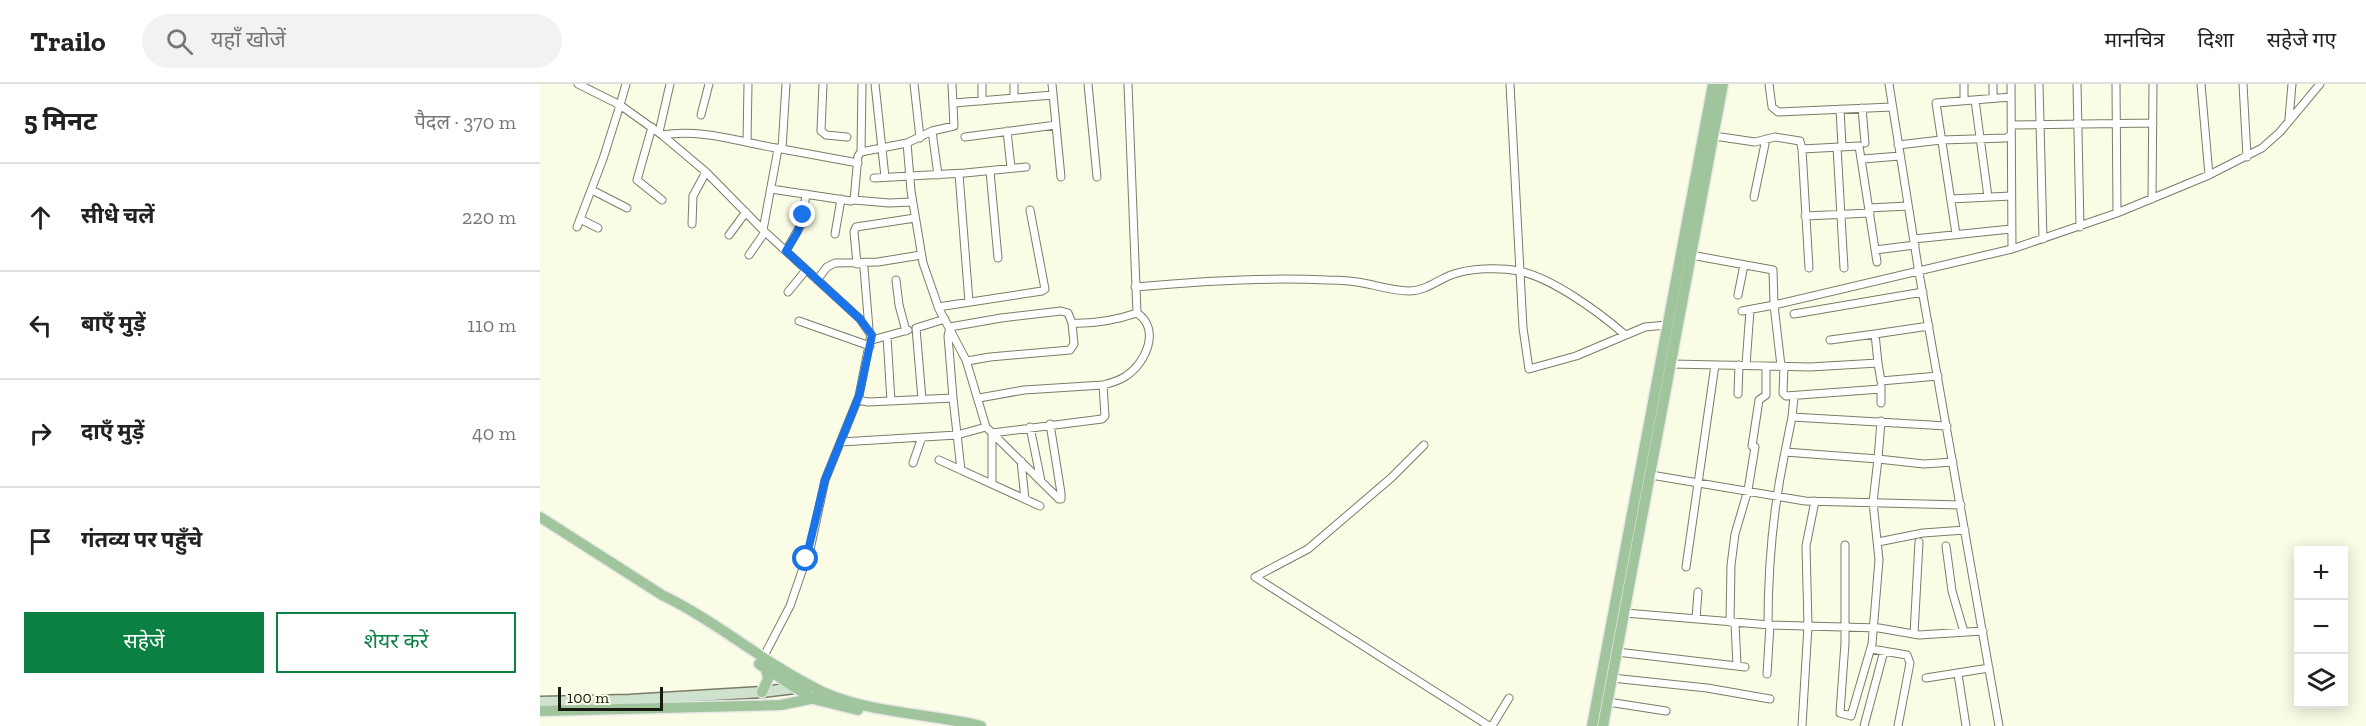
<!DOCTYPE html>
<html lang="hi">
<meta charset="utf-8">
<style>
:root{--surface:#fff;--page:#f2f2f2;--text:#222;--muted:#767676;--line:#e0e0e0;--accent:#0b8043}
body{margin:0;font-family:"Zilla Slab","Noto Sans Devanagari",serif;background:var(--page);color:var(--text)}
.controls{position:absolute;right:18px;bottom:18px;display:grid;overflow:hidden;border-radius:0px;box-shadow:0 3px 15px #0003}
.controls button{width:54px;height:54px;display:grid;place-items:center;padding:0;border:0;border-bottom:2px solid var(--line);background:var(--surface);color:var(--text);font:30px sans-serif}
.scale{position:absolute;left:18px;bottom:15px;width:105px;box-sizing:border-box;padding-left:6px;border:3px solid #181911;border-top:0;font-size:16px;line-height:21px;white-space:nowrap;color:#181911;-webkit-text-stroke:4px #fbfce6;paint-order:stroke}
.stop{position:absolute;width:18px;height:18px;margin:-14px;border:4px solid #1a73e8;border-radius:50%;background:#fff}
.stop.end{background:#1a73e8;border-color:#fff;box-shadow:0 2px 6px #0008}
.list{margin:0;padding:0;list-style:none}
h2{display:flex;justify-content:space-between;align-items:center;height:78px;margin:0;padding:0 24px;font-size:26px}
h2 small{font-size:20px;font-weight:400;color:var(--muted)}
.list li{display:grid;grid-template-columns:39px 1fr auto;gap:18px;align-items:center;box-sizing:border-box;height:108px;padding:0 24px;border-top:2px solid var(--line)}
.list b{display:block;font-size:22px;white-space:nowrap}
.list em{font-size:20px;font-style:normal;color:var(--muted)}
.actions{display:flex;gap:12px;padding:18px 24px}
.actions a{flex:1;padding:14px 0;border:2px solid var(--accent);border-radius:0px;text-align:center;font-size:21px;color:var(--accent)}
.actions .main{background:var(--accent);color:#fff}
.icon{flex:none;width:33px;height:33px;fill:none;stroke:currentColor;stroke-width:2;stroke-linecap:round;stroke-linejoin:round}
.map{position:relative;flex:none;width:1826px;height:642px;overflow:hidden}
header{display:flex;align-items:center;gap:36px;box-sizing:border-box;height:84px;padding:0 30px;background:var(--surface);border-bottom:2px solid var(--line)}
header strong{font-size:28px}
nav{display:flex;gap:33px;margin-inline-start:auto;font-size:21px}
.search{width:420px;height:54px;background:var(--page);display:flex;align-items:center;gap:15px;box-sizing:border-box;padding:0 21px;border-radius:33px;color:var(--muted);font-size:22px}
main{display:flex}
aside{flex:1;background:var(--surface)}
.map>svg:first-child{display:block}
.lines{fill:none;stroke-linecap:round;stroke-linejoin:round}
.street-casing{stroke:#7b7c68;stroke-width:9}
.secondary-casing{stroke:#7b7c68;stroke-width:13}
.primary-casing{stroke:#e8e8e7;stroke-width:13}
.street{stroke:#fff;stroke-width:7}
.secondary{stroke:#cfe2ce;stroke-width:10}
.primary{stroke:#a0c59d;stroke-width:10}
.route{stroke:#1a73e8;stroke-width:8}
</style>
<header>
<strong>Trailo</strong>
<div class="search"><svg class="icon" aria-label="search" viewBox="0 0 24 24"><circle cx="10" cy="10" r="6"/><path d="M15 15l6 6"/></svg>यहाँ खोजें</div>
<nav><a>मानचित्र</a><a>दिशा</a><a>सहेजे गए</a></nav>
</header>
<main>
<aside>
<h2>5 मिनट<small>पैदल · 370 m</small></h2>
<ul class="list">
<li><svg class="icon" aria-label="ahead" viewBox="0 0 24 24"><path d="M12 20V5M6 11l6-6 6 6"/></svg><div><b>सीधे चलें</b></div><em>220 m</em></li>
<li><svg class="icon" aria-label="left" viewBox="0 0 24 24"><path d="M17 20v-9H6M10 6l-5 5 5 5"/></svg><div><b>बाएँ मुड़ें</b></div><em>110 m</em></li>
<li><svg class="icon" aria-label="right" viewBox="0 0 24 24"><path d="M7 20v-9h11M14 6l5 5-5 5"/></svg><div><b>दाएँ मुड़ें</b></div><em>40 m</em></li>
<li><svg class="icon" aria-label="arrive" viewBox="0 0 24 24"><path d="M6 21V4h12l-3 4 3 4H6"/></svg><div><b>गंतव्य पर पहुँचे</b></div></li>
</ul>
<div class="actions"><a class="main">सहेजें</a><a>शेयर करें</a></div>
</aside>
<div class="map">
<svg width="1826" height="642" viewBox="0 0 1826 642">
<rect width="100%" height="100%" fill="#fbfce6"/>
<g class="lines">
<g class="street-casing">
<path id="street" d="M 38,0 L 80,21 L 86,0
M 283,0 L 281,47 L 286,51 L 307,53
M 335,0 L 345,93
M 374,0 L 380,54
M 442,0 L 442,17
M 474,0 L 474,14
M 512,0 L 521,93
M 548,0 L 557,93
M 588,0 L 597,229
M 970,0 L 983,244 L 989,285 L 1036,272 L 1105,243 L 1127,241
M 1229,0 L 1232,23 L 1238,28 L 1352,23
M 1349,0 L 1378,183 L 1459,642
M 1424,0 L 1424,16
M 1471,0 L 1472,165
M 1499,0 L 1503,155
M 1537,0 L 1540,143
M 1576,0 L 1577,129
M 1661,0 L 1669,91
M 1703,0 L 1707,73
M 1453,14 L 1453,0
M 1435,16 L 1448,113
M 414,19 L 513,11
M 1322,24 L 1325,59
M 1300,25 L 1302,62
M 161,31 L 169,0
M 1749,35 L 1752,0
M 1471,41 L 1613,39
M 112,43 L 97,96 L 122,116
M 392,47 L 398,91
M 467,47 L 471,84
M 119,48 L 130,0
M 122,51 L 166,88 L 223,146 L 320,235 L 331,251 L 319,312 L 285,396 L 271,461 L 250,522 L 223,574
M 1174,52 L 1215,58 L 1235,53 L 1260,57 L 1262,65 L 1269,184
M 425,53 L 516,41
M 207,58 L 208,0
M 367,59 L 371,107 L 383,179 L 399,225 L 426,276 L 446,343
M 1358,61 L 1401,56 L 1466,54 L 1471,51
M 1297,63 L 1304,184
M 242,65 L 318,79
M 1262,65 L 1319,62 L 1337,178
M 321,68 L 322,1
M 1323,75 L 1360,72
M 450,87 L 458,174
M 419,90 L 429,218
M 334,94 L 425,89 L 486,83
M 231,105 L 311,117 L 314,116 L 318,72 L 321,68 L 367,59 L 392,47 L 414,42 L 412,0
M 52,106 L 87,124
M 1214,113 L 1226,55
M 1411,115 L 1471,112
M 1612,115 L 1613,0
M 314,116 L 349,119 L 372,118
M 1329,124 L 1368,122
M 1265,132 L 1330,129
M 40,135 L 58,144
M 152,140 L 153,112 L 166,88
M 37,143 L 63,75 L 80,21 L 122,51 C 163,44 202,59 242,65 L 246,0
M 223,146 L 238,65
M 295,150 L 301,115
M 1416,150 L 1396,19 L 1471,13
M 189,151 L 206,128
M 1374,155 L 1471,145
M 1335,166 L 1375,161
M 246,167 L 262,139 L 266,110
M 209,171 L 225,148
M 1151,171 L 1233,186 L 1234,221 L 1472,165 L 1577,129 L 1669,91 L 1722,64 L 1740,48 L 1780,0
M 317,180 L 314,148 L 316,143 L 375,134
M 321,180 L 323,180 L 324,184 L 329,245
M 277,196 L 287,183 L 295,179 L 338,178 L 381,171
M 356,196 L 359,221 L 366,247
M 595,203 C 659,197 723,193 787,196 C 801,196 815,197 828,200 C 841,203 855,207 869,207 C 885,207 896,197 911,191 C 929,184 959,183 979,187 C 1012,194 1059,228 1084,250
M 248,208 L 266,186
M 1198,211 L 1204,181
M 398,223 L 502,207 L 505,205 L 490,126
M 1202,227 L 1234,221 L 1241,282
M 1254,230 L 1383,208
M 259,237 L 330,262
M 347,252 L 351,317
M 332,256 L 368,246
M 1290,256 L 1335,250
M 427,277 L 450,273 L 530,266 L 534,260 L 532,239
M 1338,279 L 1335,250 L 1389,242
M 1131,280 L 1270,283 L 1338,279 L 1341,297 L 1398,292
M 1206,281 L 1210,226
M 1244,282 L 1243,309 L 1246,312 L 1341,305
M 1341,302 L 1341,319
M 1198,310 L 1199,281
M 1254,313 L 1252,333 L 1407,342
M 413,314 L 408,252 L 410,243 L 461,234 L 521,227 L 528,229 L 532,239 C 554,240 576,236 597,229 C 621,245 606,279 586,292 C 579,297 571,299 563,301 L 484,306 L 439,314
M 382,315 L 376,244 L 405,235
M 318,316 L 328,318 L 413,314 L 421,386
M 490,343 L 501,397
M 301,358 L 417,351 L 446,343 L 519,415 L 521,415 L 521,409 L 510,340
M 884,361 L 851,394 L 768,465 L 715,493 L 949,642
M 1212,362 L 1219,316 L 1226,311 L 1226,282
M 1245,368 L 1252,333
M 399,376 L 500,422
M 481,377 L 485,415
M 373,379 L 382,353
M 1111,391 L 1265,417 L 1421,421
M 452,400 L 452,349 L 562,335 L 565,332 L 563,301
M 1338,458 L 1383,449 L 1425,446
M 1305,461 L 1305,559 L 1300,629 L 1311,632 L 1332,560 L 1339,476 L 1333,418 L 1338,375 L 1384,380 L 1413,378
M 1406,462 L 1412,507 L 1424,548
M 1146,483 L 1175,281
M 1085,529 L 1230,541 L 1339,544 L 1379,551 L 1443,547
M 1156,535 L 1158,508
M 1228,541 C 1228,483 1233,425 1245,368 L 1338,375 L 1341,337
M 1374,550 L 1379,458
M 1331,565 L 1367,571 L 1370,579 L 1358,642
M 1077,568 L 1205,583
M 1197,582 L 1195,539 L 1190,538 L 1191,481 L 1195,450 L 1208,406 L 1215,363
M 1227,590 L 1230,541
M 1418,590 L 1426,642
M 1072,594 L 1167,604 L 1230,615
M 1386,594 L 1449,584
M 1068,618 L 1126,627
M 952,642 L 969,614
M 1262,642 L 1268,542 L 1266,462 L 1275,417
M 1324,642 L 1344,567"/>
</g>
<g class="secondary-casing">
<path id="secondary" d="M 0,618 L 89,616 L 222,608 L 263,603"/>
</g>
<g class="primary-casing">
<path id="primary" d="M 0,433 L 122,511 C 178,538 226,581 283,608 C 332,630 389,629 441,642
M 219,580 L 273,615 L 318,626
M 222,608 L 228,595 L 226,585
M 0,627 L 241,621 L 275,614
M 1052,642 L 1173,0
M 1063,642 L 1183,0"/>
</g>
<use href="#street" class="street"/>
<use href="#secondary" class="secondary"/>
<use href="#primary" class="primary"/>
</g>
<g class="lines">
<path class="route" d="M 263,131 L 257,149 L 246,167 L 320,235 L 332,251 L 319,312 L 285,396 L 266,475"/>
</g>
</svg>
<div class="controls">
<button>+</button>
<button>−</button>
<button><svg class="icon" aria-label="layers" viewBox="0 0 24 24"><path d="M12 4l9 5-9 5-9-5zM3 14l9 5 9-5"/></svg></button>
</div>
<div class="scale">100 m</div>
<div class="stop" style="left:266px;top:475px"></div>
<div class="stop end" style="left:263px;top:131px"></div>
</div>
</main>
